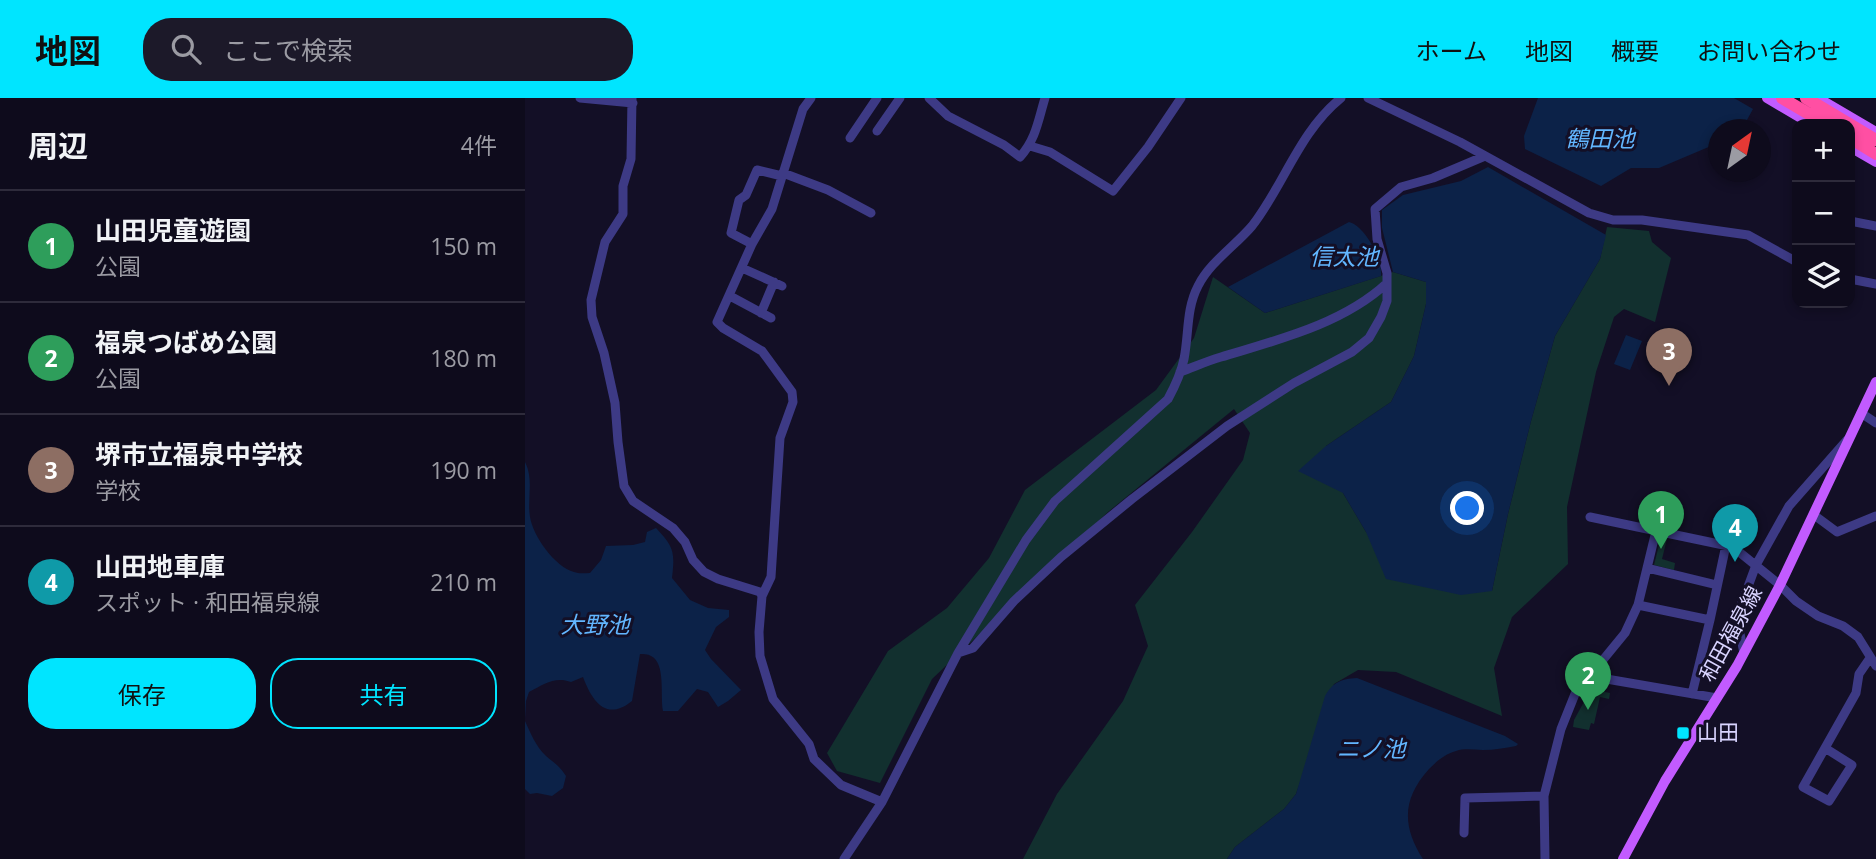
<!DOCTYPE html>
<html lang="ja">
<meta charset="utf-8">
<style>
:root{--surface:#0e0b1c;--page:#1c1929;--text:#f1f3f6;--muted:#9b9ba3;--line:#2e2b3b;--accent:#00e5ff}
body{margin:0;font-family:"Open Sans","Noto Sans JP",sans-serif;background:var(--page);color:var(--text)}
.controls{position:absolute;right:21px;top:21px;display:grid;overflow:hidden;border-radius:14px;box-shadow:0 4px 10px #0003}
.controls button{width:63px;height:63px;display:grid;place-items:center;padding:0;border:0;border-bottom:2px solid var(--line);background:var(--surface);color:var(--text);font:35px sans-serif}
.compass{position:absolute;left:1183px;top:21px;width:63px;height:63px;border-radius:50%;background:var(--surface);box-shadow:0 4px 10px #0003;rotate:33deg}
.you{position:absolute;left:943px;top:411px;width:24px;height:24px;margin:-18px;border:5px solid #fff;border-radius:50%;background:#1a73e8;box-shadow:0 0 0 10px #1a73e833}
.badge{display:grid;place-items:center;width:46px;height:46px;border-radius:50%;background:var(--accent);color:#fff;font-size:23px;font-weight:700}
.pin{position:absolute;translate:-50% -58px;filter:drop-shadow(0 2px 4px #0008)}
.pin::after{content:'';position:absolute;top:37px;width:24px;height:21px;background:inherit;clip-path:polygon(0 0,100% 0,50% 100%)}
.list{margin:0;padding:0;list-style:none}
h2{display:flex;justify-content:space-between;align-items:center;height:91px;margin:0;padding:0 28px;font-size:30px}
h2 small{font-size:23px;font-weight:400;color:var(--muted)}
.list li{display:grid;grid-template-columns:46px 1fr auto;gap:21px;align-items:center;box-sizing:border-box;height:112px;padding:0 28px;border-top:2px solid var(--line)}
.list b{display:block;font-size:26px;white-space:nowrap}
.list p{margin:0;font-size:23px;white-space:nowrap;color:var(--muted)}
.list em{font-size:23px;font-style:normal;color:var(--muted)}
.actions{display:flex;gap:14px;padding:21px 28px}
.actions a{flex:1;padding:16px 0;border:2px solid var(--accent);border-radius:28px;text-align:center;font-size:24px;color:var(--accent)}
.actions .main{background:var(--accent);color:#111}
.icon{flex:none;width:38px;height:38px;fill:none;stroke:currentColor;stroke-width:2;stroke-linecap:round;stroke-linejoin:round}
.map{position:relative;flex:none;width:1351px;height:761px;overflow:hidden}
header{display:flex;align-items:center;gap:42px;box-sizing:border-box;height:98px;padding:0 35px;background:var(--accent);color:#111}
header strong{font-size:33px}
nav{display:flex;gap:38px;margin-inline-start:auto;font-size:24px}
.search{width:490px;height:63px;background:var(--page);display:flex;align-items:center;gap:18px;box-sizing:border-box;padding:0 24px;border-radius:28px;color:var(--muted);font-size:26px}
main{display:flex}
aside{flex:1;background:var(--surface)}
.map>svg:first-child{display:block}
.green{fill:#12302f}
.water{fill:#0c2248}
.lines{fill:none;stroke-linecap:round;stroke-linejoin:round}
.minor{stroke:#3d3a85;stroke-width:9}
.major{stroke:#c25bff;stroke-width:10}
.highway{stroke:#ff4fa3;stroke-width:12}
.poi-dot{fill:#00e5ff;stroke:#130f26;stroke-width:2.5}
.labels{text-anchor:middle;stroke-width:6;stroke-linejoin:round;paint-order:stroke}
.street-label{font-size:21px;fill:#d9d4ff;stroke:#130f26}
.poi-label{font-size:21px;fill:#d9d4ff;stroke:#130f26;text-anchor:start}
.water-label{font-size:23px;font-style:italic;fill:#62b6ff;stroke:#130f26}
</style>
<header>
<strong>地図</strong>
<div class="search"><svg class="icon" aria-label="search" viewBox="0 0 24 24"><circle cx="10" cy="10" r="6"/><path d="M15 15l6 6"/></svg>ここで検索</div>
<nav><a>ホーム</a><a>地図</a><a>概要</a><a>お問い合わせ</a></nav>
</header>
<main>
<aside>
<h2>周辺<small>4件</small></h2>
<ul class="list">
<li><span class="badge" style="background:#2e9e5b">1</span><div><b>山田児童遊園</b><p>公園</p></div><em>150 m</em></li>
<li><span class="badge" style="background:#2e9e5b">2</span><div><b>福泉つばめ公園</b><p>公園</p></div><em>180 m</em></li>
<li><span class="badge" style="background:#8d6e63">3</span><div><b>堺市立福泉中学校</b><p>学校</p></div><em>190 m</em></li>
<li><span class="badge" style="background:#0f9aa8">4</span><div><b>山田地車庫</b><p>スポット · 和田福泉線</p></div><em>210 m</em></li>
</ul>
<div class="actions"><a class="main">保存</a><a>共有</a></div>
</aside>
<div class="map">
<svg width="1351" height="761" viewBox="0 0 1351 761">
<rect width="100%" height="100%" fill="#130f26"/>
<path class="green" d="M 1082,129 L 1124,133 L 1127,144 L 1146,160 L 1130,224 L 1099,211 L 1089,219 L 1071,274 L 1042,409 L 1043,466 L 987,519 L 969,570 L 977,618 L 871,574 L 833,572 L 809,586 L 771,696 L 759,711 L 710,749 L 702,761 L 498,761 L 532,696 L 598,603 L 623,548 L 610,507 L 667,434 L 718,362 L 725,335 L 709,311 L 583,414 L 407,581 L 355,685 L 312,673 L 302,655 L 363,553 L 422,510 L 464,460 L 500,392 L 631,292 L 669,240 L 688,179 L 740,215 L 868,174 L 901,184 L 901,206 L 889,258 L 866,304 L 801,348 L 818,395 L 841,434 L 967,493 L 983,416 L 1006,323 L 1030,238 L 1075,161 Z
M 1136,439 L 1142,441 L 1137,461 L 1150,465 L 1149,472 L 1129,467 Z
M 1066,591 L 1085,595 L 1084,601 L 1075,599 L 1069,626 L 1066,625 L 1064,632 L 1048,629 L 1049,622 Z"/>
<path class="water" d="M 1013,0 L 1209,0 L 1228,11 L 1217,31 L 1194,32 L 1193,45 L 1134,70 L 1106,70 L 1076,88 L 1000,51 L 999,38 Z
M 963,69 L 1081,137 L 1075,161 L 1030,238 L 1006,323 L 983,416 L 967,493 L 936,497 L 861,481 L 841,434 L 818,395 L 773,373 L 801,348 L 866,304 L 889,258 L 901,206 L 901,184 L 868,174 L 857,130 L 857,112 L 878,97 L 936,83 Z
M 824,124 C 840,128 858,162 856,178 L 740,215 L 703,189 Z
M 1101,237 L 1117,243 L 1105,272 L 1089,266 Z
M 0,364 C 9,382 2,400 5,419 C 8,438 30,469 49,474 C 54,476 60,475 65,475 L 76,462 L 81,448 L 108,447 L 120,444 L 122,434 L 131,430 C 149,449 150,454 147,480 L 165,502 L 183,510 L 204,512 L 204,519 L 191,529 L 180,552 L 186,561 L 216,592 L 203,603 L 193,609 L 183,594 L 172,591 L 153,613 L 138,613 C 135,598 141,565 126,558 C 123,556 118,556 115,556 L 107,603 C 81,624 67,603 58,579 L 46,584 C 30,578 19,586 4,594 L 1,603 L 0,621 Z
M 832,580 L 980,638 L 993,646 L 991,648 C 980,650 969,652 958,652 C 949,652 940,650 931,653 C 920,656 912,663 904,671 C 877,701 877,728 898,761 L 702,761 L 710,749 L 759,711 L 771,696 L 800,598 C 808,584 816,581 832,580 Z
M 0,623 C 5,634 11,649 21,658 C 30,666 33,666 41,678 L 38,690 L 27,698 L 12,695 L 5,696 L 0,691 Z"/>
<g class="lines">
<path class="minor" d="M 55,0 L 108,5
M 107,0 L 106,61 L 98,88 L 98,116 L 80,144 L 66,202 L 67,219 L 79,255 L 90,305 L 93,344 L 99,388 L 108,403 L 148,430 L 160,444 L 168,462 L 179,474 L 193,481 L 235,494 L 237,498
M 286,0 L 278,11 L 247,111 L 227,146 L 192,224 L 198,230 L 237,253 L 267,294 L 268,304 L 255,340 L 246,479 L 237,498 L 234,534 L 235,558 L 248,601 L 284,646 L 289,661 L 316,687 L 357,704
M 404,0 L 423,18 L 479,47 L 495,59 C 511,41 513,23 520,0
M 843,0 L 935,44 L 1064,115 L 1088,122 L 1117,122 L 1223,137 L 1272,164
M 352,33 L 375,0
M 325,40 L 352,0
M 505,48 L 525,54 L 588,93 L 623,49 L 656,0
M 258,75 L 303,92 L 346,115
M 1325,123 L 1351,128
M 227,146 L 206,135 L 214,102 L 221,97 L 232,72 L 257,78
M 217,170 L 257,188
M 1325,181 L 1351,186
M 205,198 L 246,220
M 236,215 L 249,184
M 655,274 C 669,269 682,263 696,259 C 752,242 818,226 862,185
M 1336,315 L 1351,325
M 1289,417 L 1312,434 L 1351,418
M 1065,419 L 1208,449 L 1255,487 L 1271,503 L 1293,518 L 1318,528 L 1333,539 L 1351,568
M 1122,470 L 1192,487
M 1113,507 L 1185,522
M 433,555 L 448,550 L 489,503 L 536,459 L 607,401 L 702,328 L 769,285 L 827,254 L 844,240 L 856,219 L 862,203 L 862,175 L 852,141 L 850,111 L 876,89 L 908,80 L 960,58
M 1219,555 L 1214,531 L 1214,513 L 1231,467 L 1264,408 L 1322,342
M 1064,578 L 1192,600
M 1167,596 L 1185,522 L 1201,447
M 1300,650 L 1327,667 L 1304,703 L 1278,689 L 1331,595 L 1334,576 L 1345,560
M 939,735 L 940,700 L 1019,698
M 319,761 L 357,704 L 433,555 L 501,442 L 530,403 L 643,301 C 650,288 656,276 659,261 C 664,236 661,211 673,188 C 685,164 710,148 727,128 C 759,87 774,34 816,0
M 1020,761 L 1019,698 L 1036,631 L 1050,596 L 1100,535 L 1113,507 L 1131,433"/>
<path class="major" d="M 1242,0 L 1286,26
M 1293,0 L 1351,34
M 1325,49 L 1351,64
M 1098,761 L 1140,683 L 1212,568 L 1255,487 L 1351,284"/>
<path class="highway" d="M 1257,0 L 1301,26
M 1281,0 L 1351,42
M 1325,40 L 1351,56"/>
</g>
<rect class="poi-dot" x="1151" y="628" width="14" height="14" rx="3.5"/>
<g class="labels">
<g class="street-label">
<text transform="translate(1206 536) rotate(-61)" y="7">和田福泉線</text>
</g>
<g class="poi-label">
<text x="1172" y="642">山田</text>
</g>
<g class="water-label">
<text x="1075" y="49">鶴田池</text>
<text x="819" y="167">信太池</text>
<text x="70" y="535">大野池</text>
<text x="846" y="659">ニノ池</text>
</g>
</g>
</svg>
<div class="controls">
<button>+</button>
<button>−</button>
<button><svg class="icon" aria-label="layers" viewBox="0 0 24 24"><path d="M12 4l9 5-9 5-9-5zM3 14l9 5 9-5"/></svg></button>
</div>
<svg class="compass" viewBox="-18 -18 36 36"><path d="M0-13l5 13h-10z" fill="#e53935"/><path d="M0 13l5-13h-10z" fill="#9b9ba3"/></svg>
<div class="you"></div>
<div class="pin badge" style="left:1136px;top:451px;background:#2e9e5b">1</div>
<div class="pin badge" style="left:1063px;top:612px;background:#2e9e5b">2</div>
<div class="pin badge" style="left:1144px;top:288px;background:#8d6e63">3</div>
<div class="pin badge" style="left:1210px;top:464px;background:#0f9aa8">4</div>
</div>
</main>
